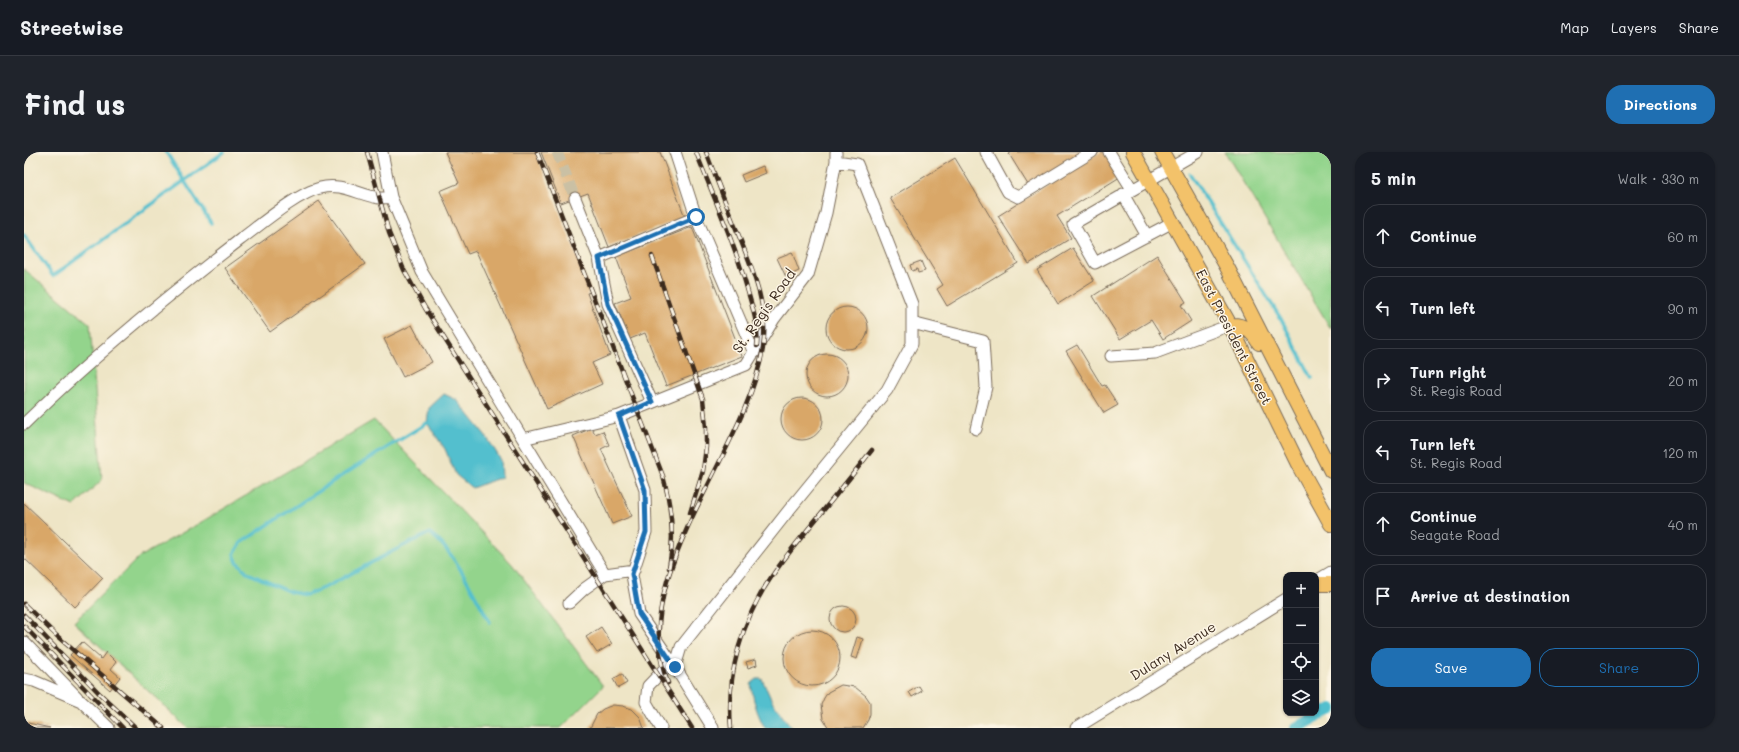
<!DOCTYPE html>
<meta charset="utf-8">
<style>
:root{--surface:#171b24;--page:#20242c;--text:#f1f3f6;--muted:#9ea1a6;--line:#363941;--accent:#1f6fb2}
body{margin:0;font-family:Mali,sans-serif;background:var(--page);color:var(--text)}
.controls{position:absolute;right:12px;bottom:12px;display:grid;overflow:hidden;border-radius:8px;box-shadow:0 1px 3px #0004}
.controls button{width:36px;height:36px;display:grid;place-items:center;padding:0;border:0;border-bottom:1px solid var(--line);background:var(--surface);color:var(--text);font:20px sans-serif}
.stop{position:absolute;width:12px;height:12px;margin:-9px;border:3px solid #1f6fb2;border-radius:50%;background:#fff}
.stop.end{background:#1f6fb2;border-color:#fff;box-shadow:0 1px 4px #0008}
.list{margin:0;padding:0;list-style:none}
h2{display:flex;justify-content:space-between;align-items:center;height:52px;margin:0;padding:0 16px;font-size:17px}
h2 small{font-size:13px;font-weight:400;color:var(--muted)}
.list li{display:grid;grid-template-columns:26px 1fr auto;gap:12px;align-items:center;box-sizing:border-box;height:64px;margin:0 8px 8px;padding:0 8px;border:1px solid var(--line);border-radius:16px}
.list b{display:block;font-size:15px;white-space:nowrap}
.list p{margin:0;font-size:13px;white-space:nowrap;color:var(--muted)}
.list em{font-size:13px;font-style:normal;color:var(--muted)}
.actions{display:flex;gap:8px;padding:12px 16px}
.actions a{flex:1;padding:9px 0;border:1px solid var(--accent);border-radius:16px;text-align:center;font-size:14px;color:var(--accent)}
.actions .main{background:var(--accent);color:#fff}
.icon{flex:none;width:22px;height:22px;fill:none;stroke:currentColor;stroke-width:2;stroke-linecap:round;stroke-linejoin:round}
.map{position:relative;flex:none;width:1307px;height:576px;overflow:hidden;border-radius:16px}
header{display:flex;align-items:center;gap:24px;box-sizing:border-box;height:56px;padding:0 20px;background:var(--surface);border-bottom:1px solid var(--line)}
header strong{font-size:19px}
nav{display:flex;gap:22px;margin-inline-start:auto;font-size:14px}
.intro{display:flex;align-items:center;justify-content:space-between;box-sizing:border-box;height:96px;padding:0 24px}
h1{margin:0;font-size:28px}
.button{padding:10px 18px;border-radius:16px;background:var(--accent);color:#fff;font-size:14px;font-weight:700}
main{display:flex;gap:24px;padding:0 24px}
aside{flex:1;background:var(--surface);border-radius:16px;box-shadow:0 1px 3px #0004}
.map>svg:first-child{display:block}
.green{fill:#93d48c;stroke:#677f55}
.water{fill:#53bfce;stroke:#477476}
.lines{fill:none;stroke-linecap:round;stroke-linejoin:round}
.stream{stroke:#53bfce;stroke-width:3.5}
.canal{stroke:#53bfce;stroke-width:12}
.building{fill:#d9a767}
.minor-tunnel{stroke:#cac0a4;stroke-width:11;stroke-dasharray:11 5.5;stroke-linecap:butt}
.minor-casing{stroke:#7a6b59;stroke-width:13}
.major-casing{stroke:#7a6b59;stroke-width:16}
.minor{stroke:#fff;stroke-width:11}
.major{stroke:#f3c26a;stroke-width:14}
.rail-casing{stroke:#3b2a1e;stroke-width:4.5}
.rail{stroke:#fcf5e5;stroke-width:3;stroke-dasharray:9;stroke-linecap:butt}
.route{stroke:#1f6fb2;stroke-width:5}
.labels{text-anchor:middle;stroke-width:3;stroke-linejoin:round;paint-order:stroke}
.street-label{font-size:14px;fill:#3b2a1e;stroke:#fcf5e5}
</style>
<header>
<strong>Streetwise</strong>
<nav><a>Map</a><a>Layers</a><a>Share</a></nav>
</header>
<div class="intro"><h1>Find us</h1><a class="button">Directions</a></div>
<main>
<div class="map">
<svg width="1307" height="576" viewBox="0 0 1307 576">
<rect width="100%" height="100%" fill="#fcf5e5"/>
<filter id="ink" filterUnits="userSpaceOnUse"><feTurbulence type="fractalNoise" baseFrequency=".025" numOctaves="2"/><feDisplacementMap in="SourceGraphic" scale="8" xChannelSelector="R" yChannelSelector="G"/><feConvolveMatrix kernelMatrix="1 2 1 2 8 2 1 2 1" color-interpolation-filters="sRGB"/></filter>
<filter id="wash" filterUnits="userSpaceOnUse"><feTurbulence type="fractalNoise" baseFrequency=".012" numOctaves="4" result="noise"/><feDisplacementMap in="SourceGraphic" scale="16" xChannelSelector="R" yChannelSelector="G"/><feGaussianBlur stdDeviation="0.9" result="paint"/><feColorMatrix in="noise" values="0 0 0 0 0 0 0 0 0 0 0 0 0 0 0 0 0 1.4 0 .05"/><feComposite in="paint" operator="in"/></filter>
<g filter="url(#wash)">
<rect width="100%" height="100%" fill="#eee5c6"/>
<path class="green" d="M 1201,0 L 1307,0 L 1307,177 Z
M 0,117 L 66,172 L 78,328 L 50,354 L 0,331 Z
M 350,268 L 488,412 L 579,534 L 537,576 L 164,576 L 50,470 L 115,405 L 174,372 Z"/>
<path class="water" d="M 420,242 L 433,248 L 462,284 L 477,308 L 478,325 L 448,336 L 432,323 L 421,297 L 403,271 L 405,256 Z
M 733,527 L 738,527 L 748,549 L 768,576 L 741,576 C 733,562 729,548 727,532 Z"/>
<g class="lines">
<path class="stream" d="M 142,0 L 187,71
M 1166,22 L 1257,167 L 1288,226
M 0,83 L 29,124 L 200,0
M 403,271 L 314,326 L 217,391 L 210,402 L 213,410 L 224,421 L 266,440 L 282,443 L 304,434 L 371,398 L 406,381 C 432,401 449,441 466,470"/>
<path class="canal" d="M 1272,576 L 1307,557"/>
</g>
<g id="blocks">
<path class="building" d="M 421,0 L 512,0 L 567,140 L 563,141 L 586,203 L 568,211 L 578,232 L 523,257 L 452,99 L 444,102 L 416,39 L 435,31 Z
M 517,0 L 636,0 L 661,65 L 585,95 L 564,41 L 537,51 Z
M 988,0 L 1062,0 L 1006,36 L 985,2 Z
M 1076,0 L 1080,0 L 1096,25 L 1033,64 L 1047,86 L 1005,112 L 974,64 Z
M 931,6 L 994,111 L 923,154 L 913,137 L 919,133 L 866,46 Z
M 739,14 L 742,21 L 720,30 L 717,23 Z
M 295,49 L 341,112 L 246,180 L 201,116 Z
M 668,75 L 718,204 L 642,234 L 621,181 L 606,187 L 591,151 L 607,145 L 592,105 Z
M 1049,96 L 1070,129 L 1034,152 L 1013,118 Z
M 768,100 L 775,119 L 762,125 L 753,106 Z
M 1133,103 L 1162,150 L 1157,153 L 1167,169 L 1139,187 L 1127,168 L 1096,187 L 1069,144 Z
M 897,109 L 901,119 L 894,121 L 893,117 L 888,119 L 886,113 Z
M802 176a21 21 0 1 1 42 0a21 21 0 1 1-42 0Z
M 388,173 L 408,210 L 379,225 L 360,187 Z
M 1053,193 L 1078,234 L 1081,233 L 1094,253 L 1080,261 L 1042,199 Z
M782 223a21 21 0 1 1 42 0a21 21 0 1 1-42 0Z
M757 267a21 21 0 1 1 42 0a21 21 0 1 1-42 0Z
M 568,276 L 571,282 L 579,279 L 585,293 L 577,297 L 608,364 L 588,372 L 549,284 Z
M 0,351 L 79,426 L 51,455 L 0,406 Z
M806 467a13 13 0 1 1 26 0a13 13 0 1 1-26 0Z
M 577,475 L 588,492 L 573,501 L 562,485 Z
M760 506a28 28 0 1 1 56 0a28 28 0 1 1-56 0Z
M 833,485 L 839,487 L 833,507 L 827,505 Z
M 58,490 L 77,507 L 82,500 L 92,510 L 87,517 L 96,525 L 86,538 L 46,503 Z
M 732,507 L 733,513 L 724,516 L 722,510 Z
M 598,522 L 603,531 L 594,536 L 589,527 Z
M 817,533 L 831,535 L 842,544 L 846,550 L 846,562 L 844,568 L 839,576 L 805,576 L 799,567 L 797,553 L 800,546 L 804,540 Z
M 895,534 L 898,539 L 888,545 L 885,540 Z
M 589,553 L 599,554 L 608,557 L 616,565 L 620,576 L 566,576 L 573,562 L 579,557 Z
M 0,571 L 4,571 L 26,576 L 0,576 Z"/>
</g>
</g>
<g filter="url(#ink)">
<use href="#blocks" fill-opacity="0" stroke="#7a6b59" stroke-width="1"/>
<g class="lines">
<path class="minor-tunnel" d="M 533,0 L 551,46"/>
<g class="minor-casing">
<path id="minor" d="M 358,0 L 367,45 L 398,120 L 499,287 L 595,264
M 651,0 L 672,65
M 962,0 L 984,40 L 994,45 L 1068,0
M 1085,0 L 1108,37
M 1099,42 L 1123,84
M 551,46 L 575,106
M 1149,70 L 1071,111 L 1049,72 L 1174,0
M 888,171 L 959,189 L 962,235 L 952,277
M 1087,204 L 1131,201 L 1206,173
M 628,250 L 584,152 L 575,106 L 672,65 L 730,201
M 0,272 C 68,205 142,145 217,87 C 236,73 274,41 296,36 C 317,30 335,43 355,46 C 359,46 363,46 367,45
M 499,287 L 581,422
M 1292,429 L 1307,420
M 545,451 L 560,437 L 581,422 L 610,418
M 0,490 L 53,545
M 651,515 L 657,495 L 765,358 L 863,238 L 888,192 L 888,152 L 833,12 L 812,9
M 0,527 L 10,529 L 57,549 L 85,576
M 637,576 L 622,550 L 624,534 L 647,510
M 689,576 L 651,515 L 615,462 L 608,423 L 622,380 L 621,338 L 595,264 L 722,213 L 750,167 L 784,123 L 802,61 L 812,9 L 812,0
M 1052,576 L 1262,447"/>
</g>
<g class="major-casing">
<path id="major" d="M 1109,0 L 1206,173 L 1275,314 L 1307,372
M 1138,0 L 1203,115 L 1307,319
M 1206,173 C 1220,172 1228,179 1235,191
M 1292,432 L 1307,432"/>
</g>
<use href="#minor" class="minor"/>
<use href="#major" class="major"/>
<g class="rail-casing">
<path id="rail" d="M 343,0 L 365,81 L 380,118 L 401,156 L 668,576
M 513,0 L 639,324 C 647,353 651,385 645,416
M 672,0 C 690,46 711,92 724,140 C 729,157 735,176 733,194
M 628,104 L 679,247 L 682,275 L 682,295 L 679,319 L 666,361
M 0,452 L 33,484 L 139,576
M 0,463 L 76,542 L 112,576
M 0,474 L 99,576
M 644,531 C 600,427 723,300 739,196 C 745,154 728,117 713,79 C 702,53 692,26 682,0
M 707,576 C 702,523 718,467 748,424 C 761,405 775,388 789,371 C 809,347 829,322 848,298"/>
</g>
<use href="#rail" class="rail"/>
</g>
</g>
<g class="lines" filter="url(#ink)">
<path class="route" d="M 651,515 L 615,462 L 608,422 L 622,380 L 621,338 L 595,264 L 628,250 L 584,152 L 575,106 L 672,65"/>
</g>
<g class="labels">
<g class="street-label">
<text transform="translate(740 159) rotate(-55)" y="5">St. Regis Road</text>
<text transform="translate(1210 185) rotate(63)" y="5">East President Street</text>
<text transform="translate(1149 499) rotate(-32)" y="5">Dulany Avenue</text>
</g>
</g>
</svg>
<div class="controls">
<button>+</button>
<button>−</button>
<button><svg class="icon" aria-label="locate" viewBox="0 0 24 24"><circle cx="12" cy="12" r="6"/><path d="M12 2v4M12 18v4M2 12h4M18 12h4"/></svg></button>
<button><svg class="icon" aria-label="layers" viewBox="0 0 24 24"><path d="M12 4l9 5-9 5-9-5zM3 14l9 5 9-5"/></svg></button>
</div>
<div class="stop" style="left:672px;top:65px"></div>
<div class="stop end" style="left:651px;top:515px"></div>
</div>
<aside>
<h2>5 min<small>Walk · 330 m</small></h2>
<ul class="list">
<li><svg class="icon" aria-label="ahead" viewBox="0 0 24 24"><path d="M12 20V5M6 11l6-6 6 6"/></svg><div><b>Continue</b></div><em>60 m</em></li>
<li><svg class="icon" aria-label="left" viewBox="0 0 24 24"><path d="M17 20v-9H6M10 6l-5 5 5 5"/></svg><div><b>Turn left</b></div><em>90 m</em></li>
<li><svg class="icon" aria-label="right" viewBox="0 0 24 24"><path d="M7 20v-9h11M14 6l5 5-5 5"/></svg><div><b>Turn right</b><p>St. Regis Road</p></div><em>20 m</em></li>
<li><svg class="icon" aria-label="left" viewBox="0 0 24 24"><path d="M17 20v-9H6M10 6l-5 5 5 5"/></svg><div><b>Turn left</b><p>St. Regis Road</p></div><em>120 m</em></li>
<li><svg class="icon" aria-label="ahead" viewBox="0 0 24 24"><path d="M12 20V5M6 11l6-6 6 6"/></svg><div><b>Continue</b><p>Seagate Road</p></div><em>40 m</em></li>
<li><svg class="icon" aria-label="arrive" viewBox="0 0 24 24"><path d="M6 21V4h12l-3 4 3 4H6"/></svg><div><b>Arrive at destination</b></div></li>
</ul>
<div class="actions"><a class="main">Save</a><a>Share</a></div>
</aside>
</main>
